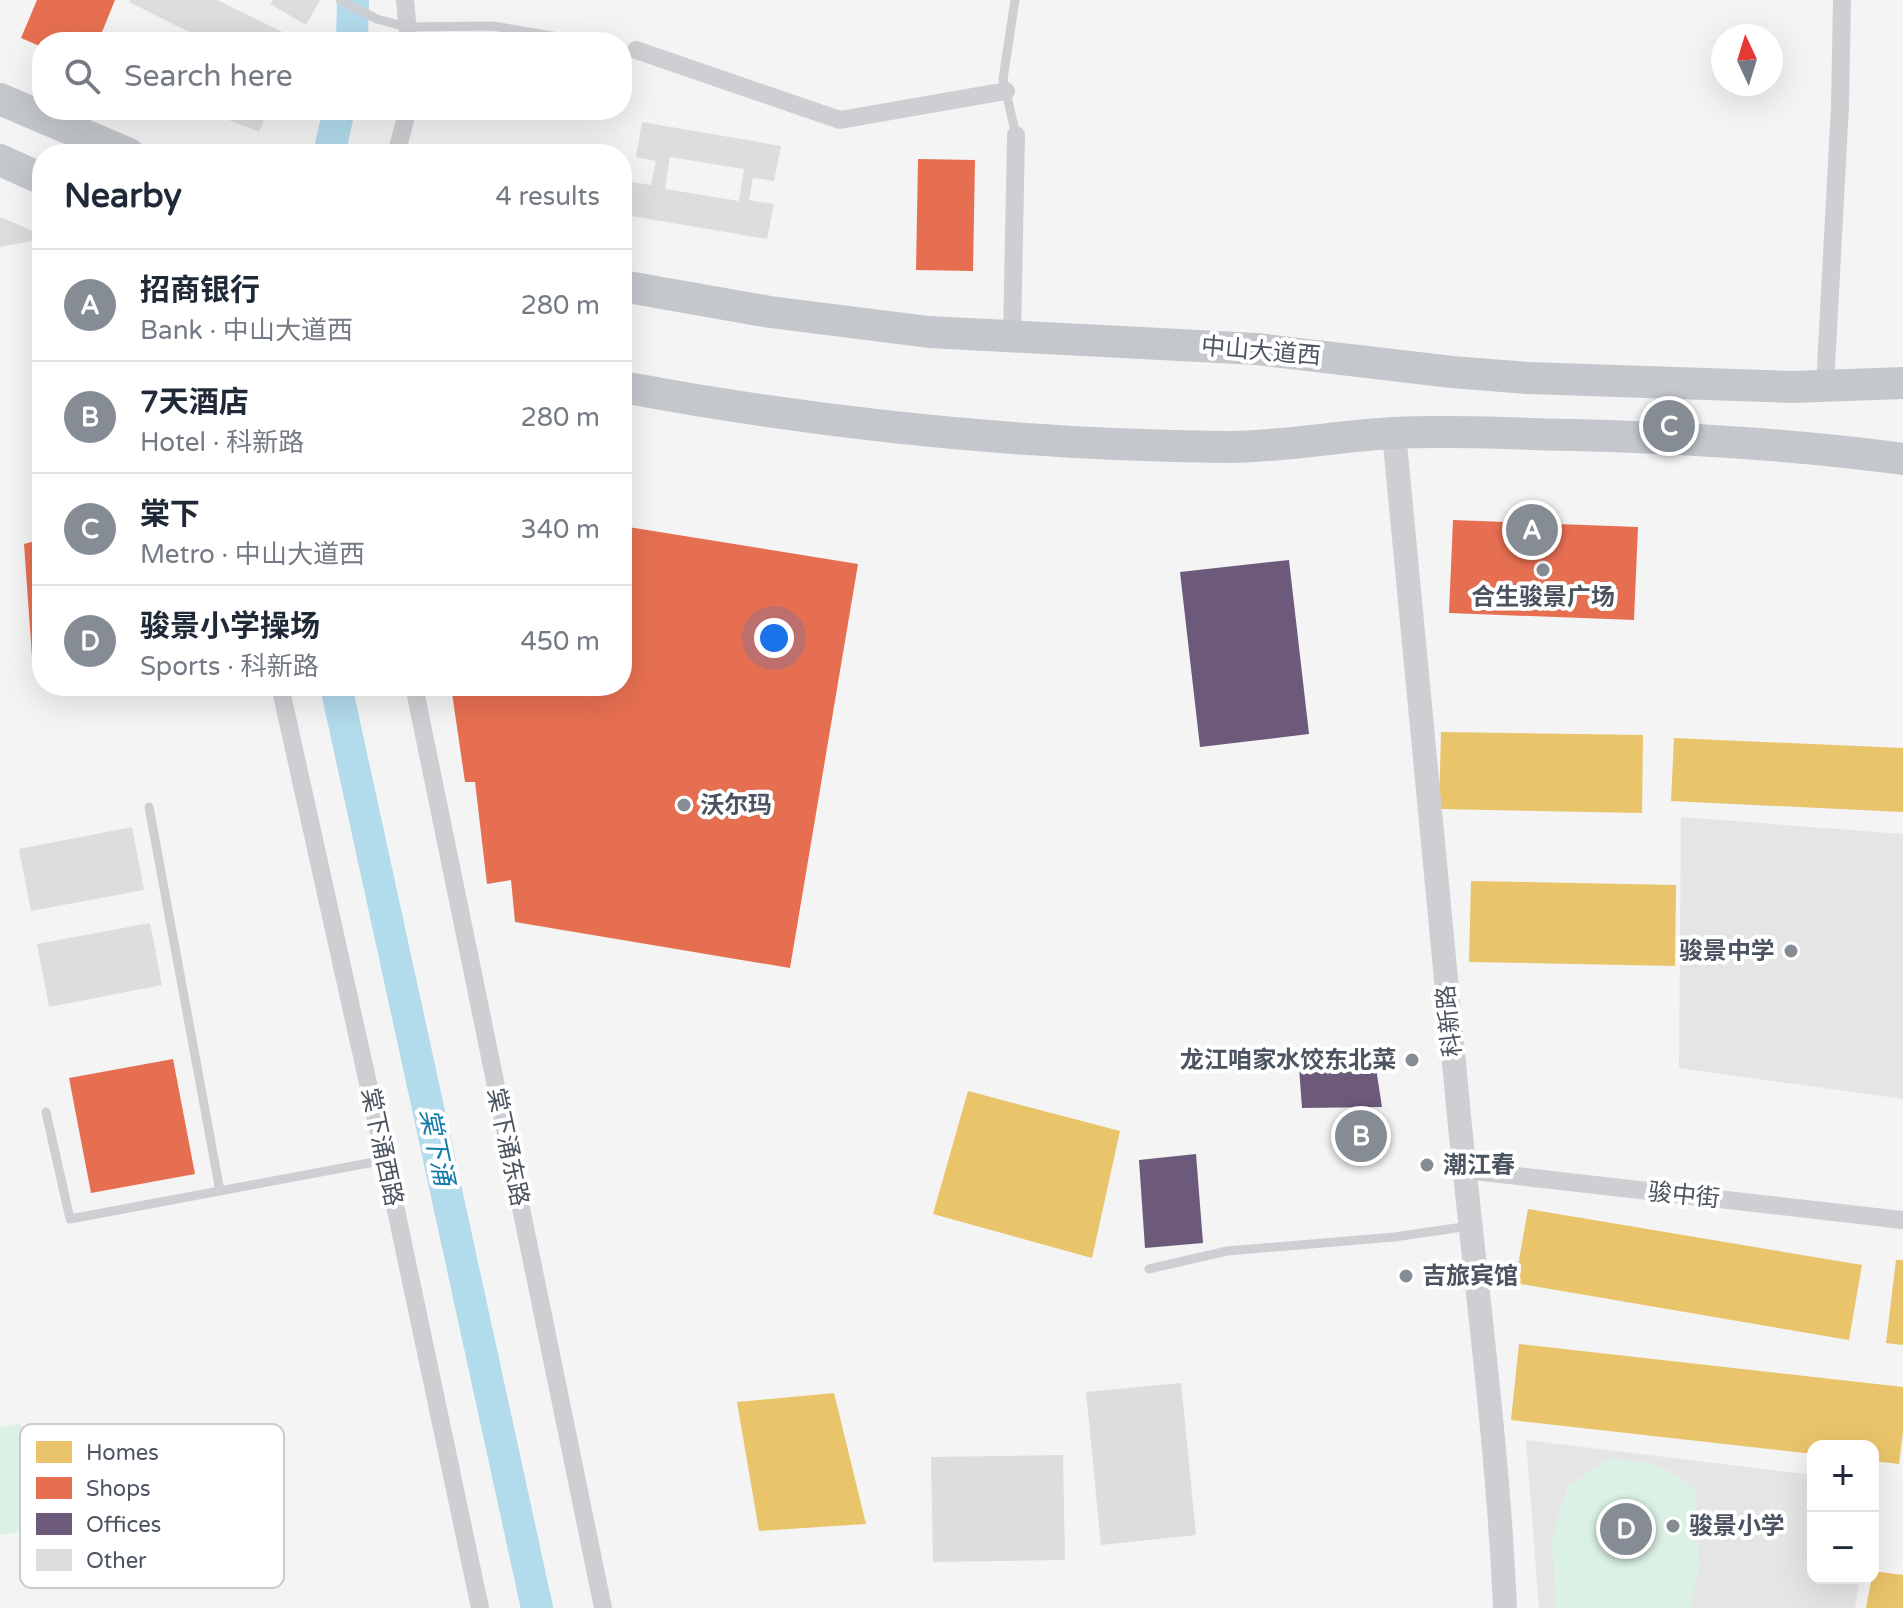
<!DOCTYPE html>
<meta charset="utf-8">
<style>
:root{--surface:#fff;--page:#f2f2f3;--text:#1f2937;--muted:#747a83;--line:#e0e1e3;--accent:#868c94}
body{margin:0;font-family:"Varela Round","Noto Sans SC",sans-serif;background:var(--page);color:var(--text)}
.controls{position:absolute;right:24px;bottom:24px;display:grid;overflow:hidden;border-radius:16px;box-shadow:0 8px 32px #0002}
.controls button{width:72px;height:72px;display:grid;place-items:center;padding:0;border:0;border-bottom:2px solid var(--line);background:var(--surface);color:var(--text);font:40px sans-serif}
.compass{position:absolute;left:1711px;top:24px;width:72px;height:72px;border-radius:50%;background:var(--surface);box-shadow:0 8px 32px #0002;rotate:356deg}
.you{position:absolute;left:774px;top:638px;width:28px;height:28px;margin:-20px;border:6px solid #fff;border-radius:50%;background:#1a73e8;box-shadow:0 0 0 12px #1a73e833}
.badge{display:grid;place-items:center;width:52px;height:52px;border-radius:50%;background:var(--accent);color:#fff;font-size:26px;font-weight:700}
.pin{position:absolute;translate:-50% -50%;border:4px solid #fff;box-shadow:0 2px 8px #0006}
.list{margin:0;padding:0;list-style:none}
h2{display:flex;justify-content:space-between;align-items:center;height:104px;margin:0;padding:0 32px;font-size:34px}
h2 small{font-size:26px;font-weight:400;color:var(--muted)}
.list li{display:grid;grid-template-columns:52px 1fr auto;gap:24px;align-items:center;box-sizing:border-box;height:112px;padding:0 32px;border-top:2px solid var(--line)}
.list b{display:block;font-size:30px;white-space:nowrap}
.list p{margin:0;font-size:26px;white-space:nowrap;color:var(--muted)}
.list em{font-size:26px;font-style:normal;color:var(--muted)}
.icon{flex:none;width:44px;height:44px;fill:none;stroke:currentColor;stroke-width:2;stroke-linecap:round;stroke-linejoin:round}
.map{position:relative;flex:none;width:1903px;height:1608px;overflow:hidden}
.search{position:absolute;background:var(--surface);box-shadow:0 8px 32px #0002;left:32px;top:32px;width:600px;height:88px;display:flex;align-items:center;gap:20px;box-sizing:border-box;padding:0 28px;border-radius:32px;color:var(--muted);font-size:30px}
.panel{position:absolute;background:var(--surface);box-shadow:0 8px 32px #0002;left:32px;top:144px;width:600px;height:552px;border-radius:32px}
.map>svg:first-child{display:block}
.education{fill:#e6e5e6}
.green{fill:#dbf1e5}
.homes{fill:#e9c46a}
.shops{fill:#e76f51}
.offices{fill:#6d597a}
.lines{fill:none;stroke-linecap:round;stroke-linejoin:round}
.river{stroke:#b2dbec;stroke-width:32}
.building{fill:#ddddde;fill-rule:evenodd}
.service{stroke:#cecfd2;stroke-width:9}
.minor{stroke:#cecfd2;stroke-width:18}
.tertiary{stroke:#cecfd2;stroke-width:24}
.trunk{stroke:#c4c8cc;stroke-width:32}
.poi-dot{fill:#868c94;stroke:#fff;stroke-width:3}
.labels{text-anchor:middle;stroke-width:8;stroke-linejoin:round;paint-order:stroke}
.street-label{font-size:24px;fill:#4b5460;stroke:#fff}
.poi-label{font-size:24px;font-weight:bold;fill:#4b5460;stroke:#fff;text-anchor:start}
.water-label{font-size:26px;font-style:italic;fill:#157da9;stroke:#fff}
.key{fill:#fff;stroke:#c9cccf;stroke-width:2}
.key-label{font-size:22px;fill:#4b5460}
</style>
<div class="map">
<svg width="1903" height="1608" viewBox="0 0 1903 1608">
<rect width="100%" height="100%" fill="#f4f4f4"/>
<path class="education" d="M 1681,817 L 1903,834 L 1903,1099 L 1679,1068 Z
M 1526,1440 L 1813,1475 L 1813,1578 L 1860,1578 L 1855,1608 L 1539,1608 Z"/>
<path class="green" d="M 20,1423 L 39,1528 L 0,1535 L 0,1427 Z
M 1609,1459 C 1651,1462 1662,1462 1695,1490 L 1699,1564 L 1691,1608 L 1556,1608 L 1552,1538 L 1568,1486 Z"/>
<path class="homes" d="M 1441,732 L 1643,735 L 1642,813 L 1439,809 Z
M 1674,738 L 1903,748 L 1903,812 L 1671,801 Z
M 1471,881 L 1676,885 L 1675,966 L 1469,962 Z
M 968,1091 L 1120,1131 L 1092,1258 L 933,1214 Z
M 1528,1209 L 1862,1265 L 1849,1340 L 1515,1283 Z
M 1896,1260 L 1903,1260 L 1903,1345 L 1886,1343 Z
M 1519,1344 L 1903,1387 L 1903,1432 L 1899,1464 L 1873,1461 L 1873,1446 L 1813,1446 L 1813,1454 L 1511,1420 Z
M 834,1393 L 866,1524 L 759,1531 L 737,1402 Z
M 1873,1571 L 1903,1575 L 1903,1608 L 1866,1608 Z"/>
<path class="shops" d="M 37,0 L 115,0 L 98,42 L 42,42 L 42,47 L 21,38 Z
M 918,159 L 975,160 L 973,271 L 916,270 Z
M 1453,520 L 1638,527 L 1634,620 L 1449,613 Z
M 622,526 L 858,564 L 790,968 L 515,922 L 511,880 L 487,884 L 475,782 L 465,782 L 451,686 L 622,686 Z
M 42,539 L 42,655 L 32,657 L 24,544 Z
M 173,1059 L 195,1174 L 91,1193 L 69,1078 Z"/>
<path class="offices" d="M 1289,560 L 1309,734 L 1200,747 L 1180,572 Z
M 1375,1062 L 1382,1107 L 1302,1108 L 1299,1067 Z
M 1196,1154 L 1203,1243 L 1145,1248 L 1139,1160 Z"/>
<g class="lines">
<path class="river" d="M 352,42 L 353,0
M 329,154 L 339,110
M 336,686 L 537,1608"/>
</g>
<path class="building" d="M 130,0 L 217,0 L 295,38 L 293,42 L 209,42 L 129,2 Z
M 273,0 L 320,0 L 306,25 L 270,4 Z
M 204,110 L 268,110 L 259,132 Z
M 642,122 L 781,146 L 774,181 L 753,178 L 749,200 L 774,204 L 767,239 L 625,215 L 631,182 L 651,185 L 656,161 L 636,157 ZM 670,157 L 744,169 L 739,201 L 665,189 Z
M 0,217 L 42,235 L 42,239 L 0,247 Z
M 132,827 L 144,890 L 31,911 L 19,849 Z
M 150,923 L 162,985 L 49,1007 L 37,944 Z
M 1181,1383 L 1196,1535 L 1101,1545 L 1086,1392 Z
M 1063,1455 L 1065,1560 L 933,1562 L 931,1457 Z"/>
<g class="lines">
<path class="service" d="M 340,0 L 377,19 L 407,27 L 493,26 L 588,42
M 1015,0 L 1003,79 L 1016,135
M 149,807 L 220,1191
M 46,1112 L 70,1219 L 385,1160
M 1149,1269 L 1227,1251 L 1394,1237 L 1470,1226"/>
<path class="minor" d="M 405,0 L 409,42
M 636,50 L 840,120 L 1006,91
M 396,154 L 408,110
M 1012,338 L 1016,135
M 1825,386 L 1840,106 L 1842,0
M 280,686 L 393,1196 L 480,1608
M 414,686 L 603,1608
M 1464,1170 L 1903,1220"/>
<path class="tertiary" d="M 1394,433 C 1414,664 1436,895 1460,1126 C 1476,1286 1498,1447 1505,1608"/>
<path class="trunk" d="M 0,99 L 129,154
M 0,160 L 42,179
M 622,286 L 770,312 L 929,332 L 1257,349 L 1452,372 L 1528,378 L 1792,387 L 1903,383
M 622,387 C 821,424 1023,445 1226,447 C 1282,447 1338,436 1393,433 C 1454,430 1514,434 1574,435 C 1685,438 1793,444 1903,459"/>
</g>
<g class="poi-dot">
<circle cx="1543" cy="570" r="8"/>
<circle cx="684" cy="805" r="8"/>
<circle cx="1791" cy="951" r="8"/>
<circle cx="1412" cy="1060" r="8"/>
<circle cx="1427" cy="1165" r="8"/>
<circle cx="1406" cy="1276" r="8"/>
<circle cx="1673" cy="1526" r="8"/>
</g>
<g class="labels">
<g class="street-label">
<text transform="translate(1261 351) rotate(5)" y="8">中山大道西</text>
<text transform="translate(1449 1021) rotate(-96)" y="8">科新路</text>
<text transform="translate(382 1147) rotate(78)" y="8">棠下涌西路</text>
<text transform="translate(508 1147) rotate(78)" y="8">棠下涌东路</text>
<text transform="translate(1684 1195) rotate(6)" y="8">骏中街</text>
</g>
<g class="poi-label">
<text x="1543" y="605" text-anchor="middle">合生骏景广场</text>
<text x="700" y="813">沃尔玛</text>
<text x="1775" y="959" text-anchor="end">骏景中学</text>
<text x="1396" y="1068" text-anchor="end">龙江咱家水饺东北菜</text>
<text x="1443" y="1173">潮江春</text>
<text x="1422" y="1284">吉旅宾馆</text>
<text x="1689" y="1534">骏景小学</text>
</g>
<g class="water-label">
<text transform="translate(437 1147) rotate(78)" y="9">棠下涌</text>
</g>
</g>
<rect x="20" y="1424" width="264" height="164" rx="12" class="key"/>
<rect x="36" y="1441" width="36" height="22" fill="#e9c46a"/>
<rect x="36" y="1477" width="36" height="22" fill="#e76f51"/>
<rect x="36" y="1513" width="36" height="22" fill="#6d597a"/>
<rect x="36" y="1549" width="36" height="22" fill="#ddddde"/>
<g class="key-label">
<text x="86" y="1460">Homes</text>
<text x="86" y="1496">Shops</text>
<text x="86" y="1532">Offices</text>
<text x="86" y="1568">Other</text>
</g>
</svg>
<div class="controls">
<button>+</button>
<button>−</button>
</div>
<svg class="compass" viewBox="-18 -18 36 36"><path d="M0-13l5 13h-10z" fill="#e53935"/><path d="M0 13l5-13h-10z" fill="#747a83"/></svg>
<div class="you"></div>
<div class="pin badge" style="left:1532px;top:530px">A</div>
<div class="pin badge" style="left:1361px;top:1136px">B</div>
<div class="pin badge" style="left:1669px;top:426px">C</div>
<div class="pin badge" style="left:1626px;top:1529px">D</div>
<div class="search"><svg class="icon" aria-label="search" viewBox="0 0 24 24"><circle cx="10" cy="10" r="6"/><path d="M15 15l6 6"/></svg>Search here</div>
<section class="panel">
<h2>Nearby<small>4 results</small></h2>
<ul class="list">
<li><span class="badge">A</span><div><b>招商银行</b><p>Bank · 中山大道西</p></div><em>280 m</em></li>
<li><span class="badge">B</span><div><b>7天酒店</b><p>Hotel · 科新路</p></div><em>280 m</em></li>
<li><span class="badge">C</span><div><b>棠下</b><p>Metro · 中山大道西</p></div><em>340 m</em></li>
<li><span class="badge">D</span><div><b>骏景小学操场</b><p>Sports · 科新路</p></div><em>450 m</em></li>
</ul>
</section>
</div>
